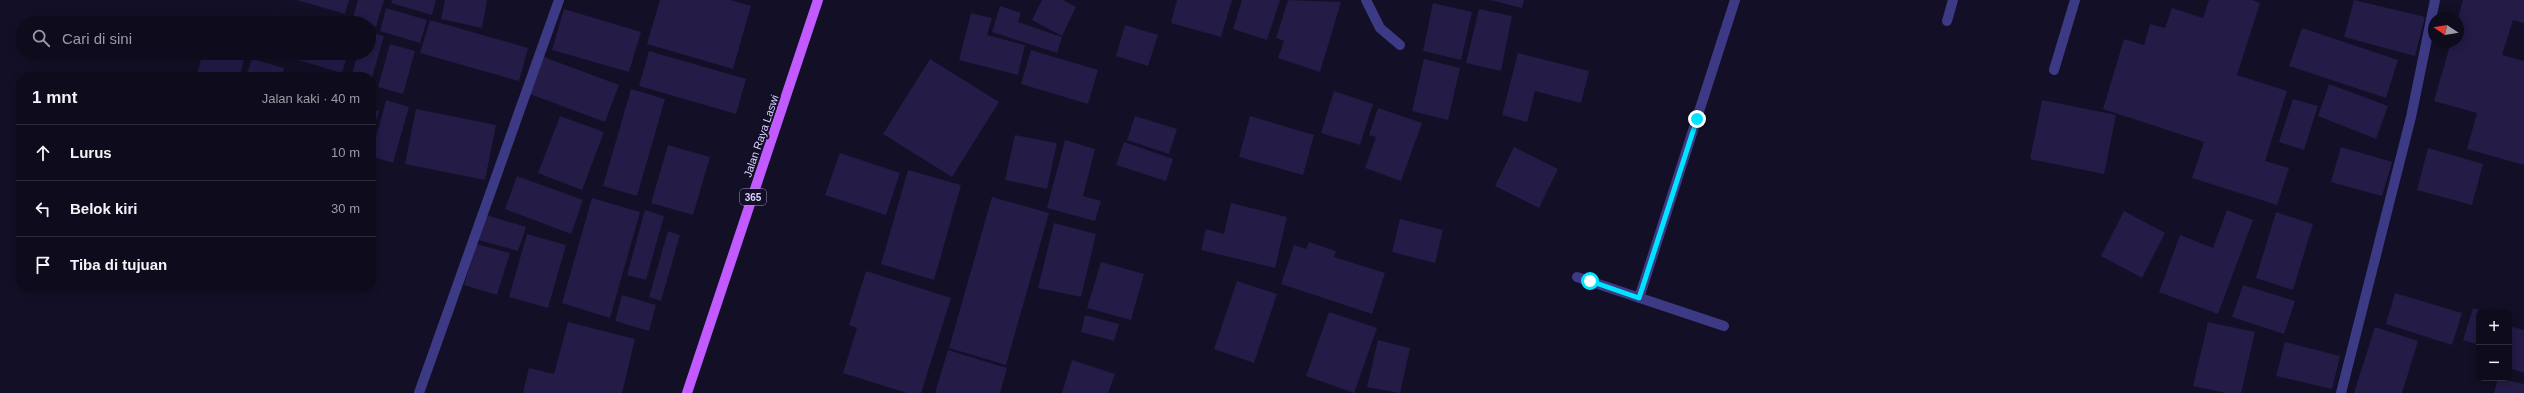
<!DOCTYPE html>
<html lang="id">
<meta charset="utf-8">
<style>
:root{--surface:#0e0b1c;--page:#171425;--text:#f1f3f6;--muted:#9b9ba3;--line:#2e2b3b}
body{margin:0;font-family:Arial,sans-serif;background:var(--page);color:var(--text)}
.controls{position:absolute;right:12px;bottom:12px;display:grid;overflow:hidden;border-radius:8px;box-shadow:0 2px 10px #0003}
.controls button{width:36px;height:36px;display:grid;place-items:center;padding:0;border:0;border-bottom:1px solid var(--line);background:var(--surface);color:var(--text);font:20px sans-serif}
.compass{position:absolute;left:2428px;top:12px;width:36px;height:36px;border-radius:50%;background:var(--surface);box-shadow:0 2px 10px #0003;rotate:282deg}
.stop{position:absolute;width:12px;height:12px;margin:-9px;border:3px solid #00e5ff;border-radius:50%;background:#fff}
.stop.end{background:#00e5ff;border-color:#fff;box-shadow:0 1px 4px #0008}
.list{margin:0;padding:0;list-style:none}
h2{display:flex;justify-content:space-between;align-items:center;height:52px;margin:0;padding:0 16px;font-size:17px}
h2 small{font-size:13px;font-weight:400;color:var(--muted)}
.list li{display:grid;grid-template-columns:26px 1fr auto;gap:12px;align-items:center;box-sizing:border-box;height:56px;padding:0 16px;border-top:1px solid var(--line)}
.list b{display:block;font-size:15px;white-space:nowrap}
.list em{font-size:13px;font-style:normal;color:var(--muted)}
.icon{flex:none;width:22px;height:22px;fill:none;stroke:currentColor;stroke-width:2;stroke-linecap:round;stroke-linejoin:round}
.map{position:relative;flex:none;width:2524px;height:393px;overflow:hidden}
.search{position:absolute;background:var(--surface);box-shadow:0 2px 10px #0003;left:16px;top:16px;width:360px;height:44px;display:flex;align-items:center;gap:10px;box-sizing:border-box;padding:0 14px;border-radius:22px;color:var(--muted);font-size:15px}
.panel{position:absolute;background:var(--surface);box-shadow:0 2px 10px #0003;left:16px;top:72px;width:360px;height:220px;border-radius:16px}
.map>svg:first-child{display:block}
.building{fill:#241b47}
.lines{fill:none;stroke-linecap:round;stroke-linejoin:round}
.minor{stroke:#3d3a85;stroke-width:10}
.primary{stroke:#c25bff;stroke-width:10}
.route{stroke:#00e5ff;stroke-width:5}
.labels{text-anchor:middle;stroke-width:4;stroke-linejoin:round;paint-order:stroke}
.shield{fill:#130f26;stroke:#9e99be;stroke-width:1}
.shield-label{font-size:10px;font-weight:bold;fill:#d9d4ff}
.street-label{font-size:11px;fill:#d9d4ff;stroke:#130f26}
</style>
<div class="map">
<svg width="2524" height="393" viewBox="0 0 2524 393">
<rect width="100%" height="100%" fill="#130f26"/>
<path class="building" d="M 297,0 L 349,0 L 345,14 Z
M 358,0 L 384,0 L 376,27 L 369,23 L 352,20 Z
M 392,0 L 436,0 L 432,15 L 391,3 Z
M 445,0 L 487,0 L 482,28 L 441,19 Z
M 660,0 L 731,0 L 751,6 L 733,69 L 647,44 Z
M 1042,0 L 1063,0 L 1076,7 L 1062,36 L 1032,20 Z
M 1177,0 L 1232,0 L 1221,37 L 1171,23 Z
M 1242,0 L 1280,0 L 1267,40 L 1233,29 Z
M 1288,0 L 1341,2 L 1320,72 L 1278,58 L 1284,41 L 1276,38 Z
M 1490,0 L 1524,0 L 1522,8 Z
M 2209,0 L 2252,0 L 2260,3 L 2237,75 L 2287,91 L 2265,161 L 2289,168 L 2277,205 L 2192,178 L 2204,142 L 2103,109 L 2124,39 L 2144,45 L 2150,24 L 2165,28 L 2172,8 L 2203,18 Z
M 2354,0 L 2425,17 L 2415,56 L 2344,37 Z
M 2463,0 L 2524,0 L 2524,23 L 2513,20 L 2502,55 L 2524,61 L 2524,165 L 2467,149 L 2477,113 L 2434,101 L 2451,42 L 2458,42 L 2458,18 Z
M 1433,3 L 1472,12 L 1461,60 L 1423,51 Z
M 1000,6 L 1021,13 L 1018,22 L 1062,37 L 1057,53 L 992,32 Z
M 386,8 L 427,20 L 420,43 L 380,31 Z
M 564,9 L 641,32 L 629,72 L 552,50 Z
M 1479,9 L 1512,16 L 1501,71 L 1466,63 Z
M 971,13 L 992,18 L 987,35 L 1025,45 L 1018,75 L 959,60 Z
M 276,15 L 301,23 L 274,23 Z
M 430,20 L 528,48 L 519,81 L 420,53 Z
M 1125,25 L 1158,35 L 1148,66 L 1116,56 Z
M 2302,28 L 2398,60 L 2386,98 L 2289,66 Z
M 369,32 L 384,36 L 371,81 L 371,77 L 351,77 L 358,53 L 369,53 Z
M 390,44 L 415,51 L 403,94 L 378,87 Z
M 1031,50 L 1098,70 L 1088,104 L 1021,84 Z
M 649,51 L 746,79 L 736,114 L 639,86 Z
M 203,53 L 246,53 L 239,77 L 196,77 Z
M 274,53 L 348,53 L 342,73 Z
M 1518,53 L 1589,71 L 1581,103 L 1535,91 L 1527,122 L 1502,115 Z
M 544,57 L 619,85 L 605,122 L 530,94 Z
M 252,59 L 284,68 L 282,77 L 246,77 Z
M 930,59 L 999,102 L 952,177 L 883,134 Z
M 1424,59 L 1460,68 L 1448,120 L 1412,111 Z
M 2329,84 L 2388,106 L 2376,139 L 2318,116 Z
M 631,89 L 665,99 L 637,196 L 603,186 Z
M 1334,91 L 1373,104 L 1360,145 L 1321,133 Z
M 2293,99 L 2318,106 L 2304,150 L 2279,142 Z
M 386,100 L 409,107 L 393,163 L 371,156 Z
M 2042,100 L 2116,115 L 2104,174 L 2030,159 Z
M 1378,108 L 1422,123 L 1401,181 L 1365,168 L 1376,137 L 1369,135 Z
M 371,109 L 379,111 L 371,137 Z
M 416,109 L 496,125 L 485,180 L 405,164 Z
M 560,116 L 604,132 L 582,190 L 538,173 Z
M 1135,116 L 1177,129 L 1169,154 L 1127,140 Z
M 1250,116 L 1314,135 L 1303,175 L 1239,157 Z
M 1015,135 L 1057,143 L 1047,189 L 1005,180 Z
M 1065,140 L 1095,149 L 1083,196 L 1101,201 L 1095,221 L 1047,208 Z
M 1124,142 L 1173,159 L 1166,181 L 1116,165 Z
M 668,145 L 710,157 L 693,215 L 651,203 Z
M 1514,147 L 1558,169 L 1539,208 L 1495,186 Z
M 2341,147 L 2392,162 L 2382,196 L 2331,182 Z
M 2428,148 L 2483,164 L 2472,205 L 2417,190 Z
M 840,153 L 900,173 L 886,215 L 825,195 Z
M 908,170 L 961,185 L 934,280 L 881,264 Z
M 517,176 L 583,200 L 571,234 L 505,209 Z
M 992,197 L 1049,213 L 1006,365 L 949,348 Z
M 592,198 L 640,212 L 610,318 L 562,303 Z
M 1231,203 L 1287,217 L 1275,268 L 1201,250 L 1206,229 L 1224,234 Z
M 645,210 L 664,216 L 646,280 L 627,275 Z
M 2227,210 L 2253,220 L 2218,314 L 2159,292 L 2180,235 L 2213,248 Z
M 2124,211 L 2165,233 L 2142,278 L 2101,256 Z
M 2276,212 L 2313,224 L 2293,290 L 2256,278 Z
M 483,214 L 526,227 L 518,251 L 475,239 Z
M 1400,219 L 1443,230 L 1435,263 L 1392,252 Z
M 1054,223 L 1096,234 L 1081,297 L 1038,288 Z
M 668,231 L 680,235 L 661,301 L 649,297 Z
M 527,234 L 566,245 L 548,308 L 509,297 Z
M 1309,242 L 1336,251 L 1334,257 L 1385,273 L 1372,314 L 1281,284 L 1294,245 L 1306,249 Z
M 476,244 L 510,253 L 497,295 L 464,285 Z
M 1101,262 L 1144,274 L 1131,320 L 1087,308 Z
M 866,271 L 951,298 L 921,393 L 907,393 L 843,373 L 857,328 L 849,325 Z
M 1237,281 L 1277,294 L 1254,363 L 1214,349 Z
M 2243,285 L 2295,301 L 2284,334 L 2232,317 Z
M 2395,293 L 2462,313 L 2452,345 L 2386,324 Z
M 622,295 L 656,305 L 649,331 L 615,321 Z
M 2473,308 L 2487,312 L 2479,312 L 2479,345 L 2463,340 Z
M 1329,312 L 1377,328 L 1354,393 L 1306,376 Z
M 1085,315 L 1119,324 L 1114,341 L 1081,332 Z
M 568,322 L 635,339 L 622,393 L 523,393 L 529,368 L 554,374 Z
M 2208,322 L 2255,332 L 2241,393 L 2226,393 L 2193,386 Z
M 2509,326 L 2524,330 L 2524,373 L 2509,368 Z
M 2375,327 L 2418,341 L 2402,393 L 2354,393 Z
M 1378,340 L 1410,348 L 1400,393 L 1367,387 Z
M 2285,342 L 2340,356 L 2332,389 L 2276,376 Z
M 948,350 L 1007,368 L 1000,393 L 935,393 Z
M 1072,360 L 1115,374 L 1108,393 L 1062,393 Z
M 2498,378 L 2524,384 L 2524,393 L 2494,393 Z"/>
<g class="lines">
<path class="minor" d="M 1366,0 L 1380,28 L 1400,45
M 1947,21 L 1953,0
M 2054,70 L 2075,0
M 1577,277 L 1724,326
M 1639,298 L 1735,0
M 419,393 L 559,0
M 2341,393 L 2411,117 L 2435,0"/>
<path class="primary" d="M 687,393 L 818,0"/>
</g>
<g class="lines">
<path class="route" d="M 1590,281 L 1639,298 L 1697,119"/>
</g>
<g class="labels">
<rect class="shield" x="740" y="189" width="26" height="16" rx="3"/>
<g class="shield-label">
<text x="753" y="201">365</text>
</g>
<g class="street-label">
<text transform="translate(761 136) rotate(-71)" y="4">Jalan Raya Laswi</text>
</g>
</g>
</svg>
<div class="controls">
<button>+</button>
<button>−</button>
</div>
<svg class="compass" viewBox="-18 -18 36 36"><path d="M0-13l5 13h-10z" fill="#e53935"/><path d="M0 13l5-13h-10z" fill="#9b9ba3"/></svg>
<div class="stop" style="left:1590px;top:281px"></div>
<div class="stop end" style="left:1697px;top:119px"></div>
<div class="search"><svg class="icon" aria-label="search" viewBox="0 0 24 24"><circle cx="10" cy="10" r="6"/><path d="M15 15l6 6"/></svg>Cari di sini</div>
<section class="panel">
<h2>1 mnt<small>Jalan kaki · 40 m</small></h2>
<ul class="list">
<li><svg class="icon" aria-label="ahead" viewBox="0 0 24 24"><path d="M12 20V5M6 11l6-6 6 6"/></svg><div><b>Lurus</b></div><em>10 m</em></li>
<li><svg class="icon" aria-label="left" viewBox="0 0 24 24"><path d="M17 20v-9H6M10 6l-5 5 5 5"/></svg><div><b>Belok kiri</b></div><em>30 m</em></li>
<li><svg class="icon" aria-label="arrive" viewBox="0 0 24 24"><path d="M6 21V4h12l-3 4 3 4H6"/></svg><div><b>Tiba di tujuan</b></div></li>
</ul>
</section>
</div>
